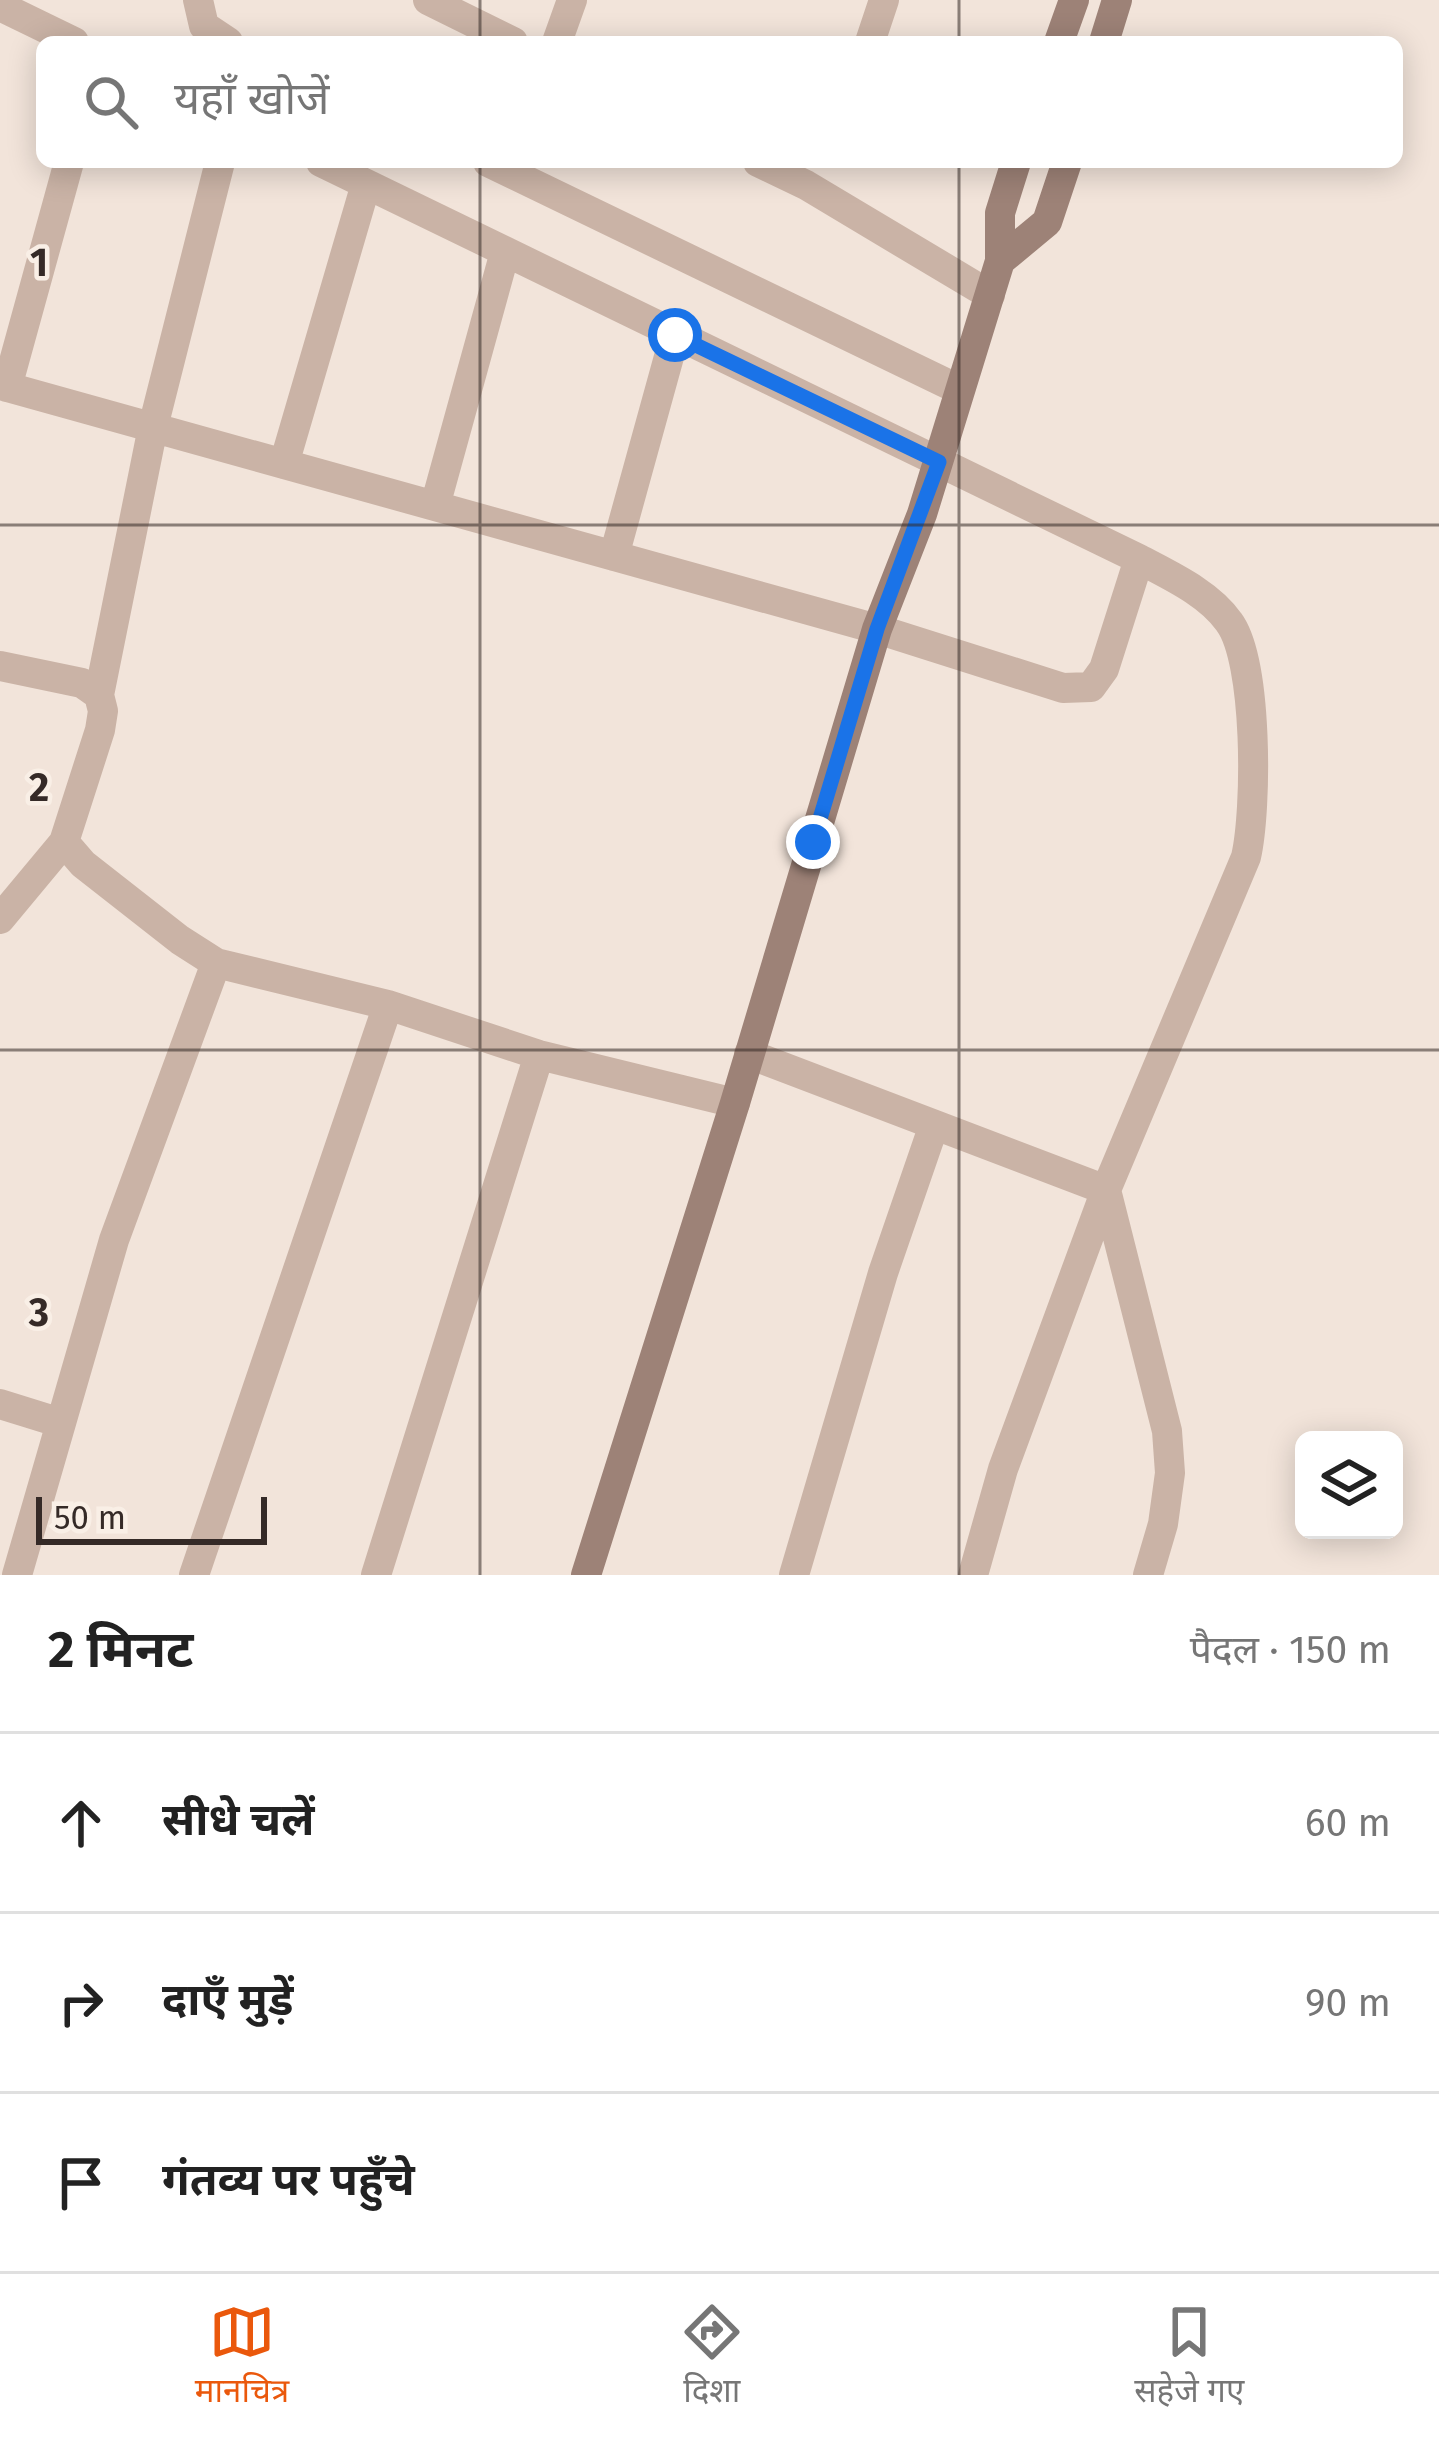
<!DOCTYPE html>
<html lang="hi">
<meta charset="utf-8">
<style>
:root{--surface:#fff;--page:#f6f6f6;--text:#222;--muted:#767676;--line:#e0e0e0;--accent:#ea580c}
body{margin:0;font-family:"Fira Sans","Noto Sans Devanagari",sans-serif;background:var(--page);color:var(--text)}
.controls{position:absolute;right:36px;bottom:36px;display:grid;overflow:hidden;border-radius:18px;box-shadow:0 6px 30px #0003}
.controls button{width:108px;height:108px;display:grid;place-items:center;padding:0;border:0;border-bottom:3px solid var(--line);background:var(--surface);color:var(--text);font:60px sans-serif}
.scale{position:absolute;left:36px;bottom:30px;width:231px;box-sizing:border-box;padding-left:12px;border:6px solid #352a27;border-top:0;font-size:33px;line-height:42px;white-space:nowrap;color:#352a27;-webkit-text-stroke:9px #f9efe6;paint-order:stroke}
.stop{position:absolute;width:36px;height:36px;margin:-27px;border:9px solid #1a73e8;border-radius:50%;background:#fff}
.stop.end{background:#1a73e8;border-color:#fff;box-shadow:0 3px 12px #0008}
.list{margin:0;padding:0;list-style:none}
h2{display:flex;justify-content:space-between;align-items:center;height:156px;margin:0;padding:0 48px;font-size:51px}
h2 small{font-size:39px;font-weight:400;color:var(--muted)}
.list li{display:grid;grid-template-columns:78px 1fr auto;gap:36px;align-items:center;box-sizing:border-box;height:180px;padding:0 48px;border-top:3px solid var(--line)}
.list b{display:block;font-size:45px;white-space:nowrap}
.list em{font-size:39px;font-style:normal;color:var(--muted)}
.icon{flex:none;width:66px;height:66px;fill:none;stroke:currentColor;stroke-width:2;stroke-linecap:round;stroke-linejoin:round}
.map{position:relative;flex:none;width:1439px;height:1575px;overflow:hidden}
.search{position:absolute;background:var(--surface);box-shadow:0 6px 30px #0003;left:36px;right:36px;top:36px;height:132px;display:flex;align-items:center;gap:30px;box-sizing:border-box;padding:0 42px;border-radius:18px;color:var(--muted);font-size:45px}
.sheet{height:696px;background:var(--surface)}
nav{display:flex;justify-content:space-around;align-items:center;box-sizing:border-box;height:168px;border-top:3px solid var(--line);background:var(--surface);font-size:33px;color:var(--muted)}
nav a{display:grid;justify-items:center;gap:6px}
nav .on{color:var(--accent)}
.map>svg:first-child{display:block}
.lines{fill:none;stroke-linecap:round;stroke-linejoin:round}
.street{stroke:#cab3a6;stroke-width:30}
.secondary{stroke:#9d8277;stroke-width:30}
.route{stroke:#1a73e8;stroke-width:15}
.grid{fill:none;stroke:#352a27;stroke-width:3;stroke-opacity:0.55}
.grid-label{font-size:39px;text-anchor:middle;font-weight:bold;fill:#352a27;stroke:#f9efe6;stroke-width:9;stroke-linejoin:round;paint-order:stroke}
</style>
<div class="map">
<svg width="1439" height="1575" viewBox="0 0 1439 1575">
<rect width="100%" height="100%" fill="#f2e4da"/>
<g class="lines">
<path class="street" d="M 198,0 L 204,26 L 228,42
M 428,0 L 513,42
M 0,6 L 74,42
M 557,42 L 572,0
M 870,42 L 884,0
M 321,162 L 1139,559 C 1169,575 1209,593 1229,622 C 1258,661 1257,809 1246,857 L 1106,1190 L 749,1054
M 488,162 L 958,389
M 758,162 L 806,185 L 990,295
M 0,385 L 877,629 L 1063,688 L 1091,687 L 1104,669 L 1139,559
M 7,387 L 69,162
M 284,464 L 366,184
M 435,506 L 505,252
M 614,556 L 675,335
M 0,666 L 82,683 L 99,695 L 103,711 L 100,730 L 64,842 L 83,864 L 180,940 L 216,963 L 388,1005 L 539,1055 L 735,1103
M 99,695 L 153,427 L 220,162
M 0,919 L 64,842
M 1106,1190 L 1167,1431 L 1170,1473 L 1163,1524 L 1148,1575
M 0,1404 L 61,1423
M 17,1575 L 114,1240 L 216,963
M 194,1575 L 388,1005
M 376,1575 L 539,1055
M 794,1575 L 883,1273 L 934,1125
M 973,1575 L 1003,1469 L 1106,1190"/>
<path class="secondary" d="M 1059,42 L 1074,0
M 1104,42 L 1117,0
M 1000,261 L 1047,222 L 1067,162
M 586,1575 L 735,1103 L 877,629 L 922,514 L 1000,261 L 1000,213 L 1016,162"/>
</g>
<g class="lines">
<path class="route" d="M 675,335 L 939,462 L 877,629 L 813,842"/>
</g>
<path class="grid" d="M 480,0 L 480,42M 959,0 L 959,42M 480,162 L 480,1575M 959,162 L 959,1575M 0,525 L 1439,525M 0,1050 L 1439,1050"/>
<g class="grid-label">
<text x="39" y="276">1</text>
<text x="39" y="801">2</text>
<text x="39" y="1326">3</text>
</g>
</svg>
<div class="controls">
<button><svg class="icon" aria-label="layers" viewBox="0 0 24 24"><path d="M12 4l9 5-9 5-9-5zM3 14l9 5 9-5"/></svg></button>
</div>
<div class="scale">50 m</div>
<div class="stop" style="left:675px;top:335px"></div>
<div class="stop end" style="left:813px;top:842px"></div>
<div class="search"><svg class="icon" aria-label="search" viewBox="0 0 24 24"><circle cx="10" cy="10" r="6"/><path d="M15 15l6 6"/></svg>यहाँ खोजें</div>
</div>
<section class="sheet">
<h2>2 मिनट<small>पैदल · 150 m</small></h2>
<ul class="list">
<li><svg class="icon" aria-label="ahead" viewBox="0 0 24 24"><path d="M12 20V5M6 11l6-6 6 6"/></svg><div><b>सीधे चलें</b></div><em>60 m</em></li>
<li><svg class="icon" aria-label="right" viewBox="0 0 24 24"><path d="M7 20v-9h11M14 6l5 5-5 5"/></svg><div><b>दाएँ मुड़ें</b></div><em>90 m</em></li>
<li><svg class="icon" aria-label="arrive" viewBox="0 0 24 24"><path d="M6 21V4h12l-3 4 3 4H6"/></svg><div><b>गंतव्य पर पहुँचे</b></div></li>
</ul>
</section>
<nav>
<a class="on"><svg class="icon" aria-label="map" viewBox="0 0 24 24"><path d="M3 6l6-2 6 2 6-2v14l-6 2-6-2-6 2zM9 4v14M15 6v14"/></svg>मानचित्र</a>
<a><svg class="icon" aria-label="directions" viewBox="0 0 24 24"><path d="M12 3l9 9-9 9-9-9zM9 14v-3h6M13 9l2 2-2 2"/></svg>दिशा</a>
<a><svg class="icon" aria-label="saved" viewBox="0 0 24 24"><path d="M7 4h10v16l-5-4-5 4z"/></svg>सहेजे गए</a>
</nav>
